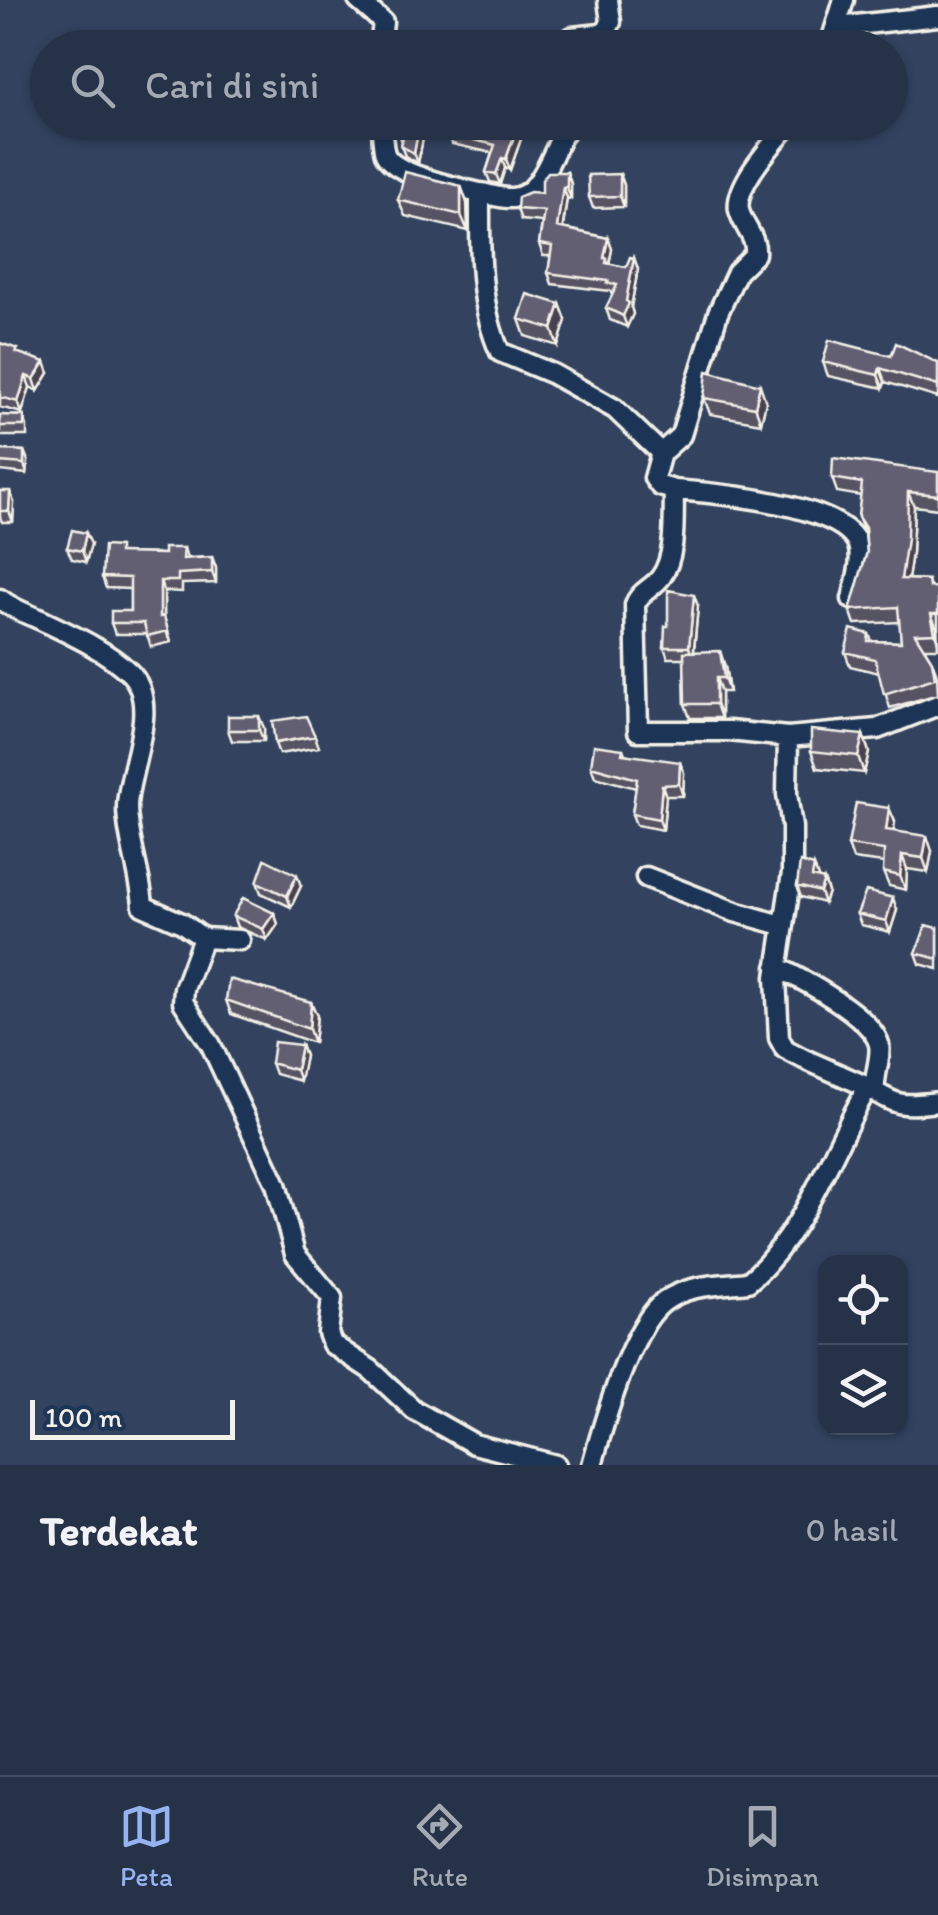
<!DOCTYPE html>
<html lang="id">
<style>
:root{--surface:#263247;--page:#2e3a4e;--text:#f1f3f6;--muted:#a4aab4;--line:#424d60;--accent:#95b2f1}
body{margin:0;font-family:Itim,sans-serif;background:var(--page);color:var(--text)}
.controls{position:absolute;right:30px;bottom:30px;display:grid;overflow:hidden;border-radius:20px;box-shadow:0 2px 8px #0004}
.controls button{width:90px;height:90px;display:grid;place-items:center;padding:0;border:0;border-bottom:2px solid var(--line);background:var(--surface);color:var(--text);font:50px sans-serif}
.scale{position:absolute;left:30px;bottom:25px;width:205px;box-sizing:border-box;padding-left:10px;border:5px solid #f4f1e8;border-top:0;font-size:28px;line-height:35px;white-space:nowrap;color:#f4f1e8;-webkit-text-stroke:8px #1d3557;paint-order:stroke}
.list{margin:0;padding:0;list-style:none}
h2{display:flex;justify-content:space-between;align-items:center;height:130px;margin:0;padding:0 40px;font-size:42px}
h2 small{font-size:32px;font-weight:400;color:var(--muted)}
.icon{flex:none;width:55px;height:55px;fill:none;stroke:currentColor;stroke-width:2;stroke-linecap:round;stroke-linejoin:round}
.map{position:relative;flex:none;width:938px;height:1465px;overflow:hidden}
.search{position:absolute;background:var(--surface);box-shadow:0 2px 8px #0004;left:30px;right:30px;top:30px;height:110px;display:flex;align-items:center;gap:25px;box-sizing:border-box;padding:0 35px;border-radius:55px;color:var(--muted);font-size:38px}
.sheet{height:310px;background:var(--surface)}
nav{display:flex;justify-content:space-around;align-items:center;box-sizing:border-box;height:140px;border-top:2px solid var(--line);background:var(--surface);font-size:28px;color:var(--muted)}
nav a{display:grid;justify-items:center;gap:5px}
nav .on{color:var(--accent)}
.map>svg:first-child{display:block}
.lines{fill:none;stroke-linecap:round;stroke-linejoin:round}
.minor-casing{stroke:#f4f1e8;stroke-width:25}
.minor{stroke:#1d3557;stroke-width:18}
.wall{fill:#565263;stroke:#f4f1e8;stroke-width:2.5}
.shaded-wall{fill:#464250;stroke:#f4f1e8;stroke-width:2.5}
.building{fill:#645f73;stroke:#f4f1e8;stroke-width:2.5}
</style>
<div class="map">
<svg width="938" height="1465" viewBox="0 0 938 1465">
<rect width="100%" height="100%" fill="#32425f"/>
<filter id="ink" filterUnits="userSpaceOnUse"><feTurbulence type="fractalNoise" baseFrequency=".01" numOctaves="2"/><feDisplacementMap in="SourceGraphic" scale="20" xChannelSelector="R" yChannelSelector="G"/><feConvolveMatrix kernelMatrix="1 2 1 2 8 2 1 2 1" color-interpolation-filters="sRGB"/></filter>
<g filter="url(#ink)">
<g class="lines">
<g class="minor-casing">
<path id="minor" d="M 358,0 L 383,22 L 380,48
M 838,27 L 938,16
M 559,48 L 572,37 L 601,34 L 607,30 L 611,22 L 608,0
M 829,48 L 844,0
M 382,122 C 382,132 382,145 385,154 C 394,175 459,188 480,193 C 480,244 478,304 500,352 L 553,374 L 615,409 L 661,453 L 654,478 L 660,486 L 674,490 C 673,516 677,555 661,577 C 653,588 639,592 635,605 L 638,731 L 729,731 L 788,737 L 787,794 L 792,827 L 792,873 L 776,977 L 779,1038 L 785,1049 L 804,1059 L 868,1087 C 831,1150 804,1236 748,1282 C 721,1285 689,1284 665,1301 C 631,1324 603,1425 592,1465
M 480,193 C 490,194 502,199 512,198 C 542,197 552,149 566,130 L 566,122
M 661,453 L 681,435 L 718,313 L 737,272 L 755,254 C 757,237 743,227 739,210 C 734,184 776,141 791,122
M 674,490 C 712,493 844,503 858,545 C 863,560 856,583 852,599
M 0,599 C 12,609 28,614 41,620 C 70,634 106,650 129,672 C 162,703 128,769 127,806 C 127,839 141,873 143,906 L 182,923 L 203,938 L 184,989 L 183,1002 L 211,1045 L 276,1184 L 295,1254 L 332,1298 L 328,1333 L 332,1344 L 371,1370 L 414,1410 L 474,1444 L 556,1465
M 788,737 L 877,729 L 938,705
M 646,877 L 735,912 L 782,925
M 203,938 L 240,940
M 777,967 C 803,980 871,1015 879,1044 C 882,1058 873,1076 875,1092
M 869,1088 C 899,1107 902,1106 938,1102"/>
</g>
<use href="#minor" class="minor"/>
</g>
<path class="wall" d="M 404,122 L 531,122 L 530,126 L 526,125 L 510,170 L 505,168 L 500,184 L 490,182 L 486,172 L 492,153 L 452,144 L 448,135 L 425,129 L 418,163 L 405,156 L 401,146 L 402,142 L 400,136 Z
M 567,172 L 571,184 L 571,199 L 567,198 L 563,228 L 608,238 L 612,249 L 609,264 L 626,267 L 634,258 L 638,269 L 631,307 L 633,314 L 627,327 L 610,320 L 606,308 L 613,295 L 610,291 L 552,284 L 548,273 L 551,256 L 543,256 L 539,244 L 542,222 L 521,220 L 517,209 L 542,193 Z
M 620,174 L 624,185 L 624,207 L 593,208 L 589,197 Z
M 461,186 L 467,203 L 468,231 L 405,216 L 398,200 Z
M 560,304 L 566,320 L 558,346 L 525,336 L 519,319 Z
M 0,343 L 20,354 L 49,373 L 38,391 L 30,387 L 22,413 L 0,407 Z
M 891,356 L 938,363 L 938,398 L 885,382 L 883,388 L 828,376 L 823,362 Z
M 704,398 L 766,402 L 761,423 L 710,414 Z
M 0,415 L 24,416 L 27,426 L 27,436 L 0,436 Z
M 0,450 L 24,451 L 28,461 L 27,474 L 0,471 Z
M 938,472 L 938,509 L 914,506 L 912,553 L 908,579 L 928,580 L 930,587 L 938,588 L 938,628 L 937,628 L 938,648 L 924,648 L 932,661 L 937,675 L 938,694 L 890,708 L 879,673 L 850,666 L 845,652 L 869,634 L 872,641 L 901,642 L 900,622 L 855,624 L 850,610 L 867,552 L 865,534 L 858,517 L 861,496 L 837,492 L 832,478 Z
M 0,491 L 14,502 L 13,522 L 2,522 L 0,517 Z
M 91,544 L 86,562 L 72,559 L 67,548 Z
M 184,548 L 187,558 L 212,557 L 216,568 L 216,583 L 182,584 L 182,592 L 164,591 L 164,617 L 171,642 L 151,647 L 147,634 L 115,634 L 111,623 L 130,611 L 130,589 L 106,588 L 102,577 L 121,553 L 164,554 Z
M 698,606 L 694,652 L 725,666 L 729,692 L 721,692 L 721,718 L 690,718 L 685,704 L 684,658 L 668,658 L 664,647 L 668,626 Z
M 264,728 L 264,741 L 232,741 L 228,730 Z
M 863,735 L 869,752 L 864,773 L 817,768 L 811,751 Z
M 315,736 L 319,747 L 279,754 L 275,743 Z
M 623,749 L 625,754 L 684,773 L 683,796 L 666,796 L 663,830 L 636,825 L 632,814 L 636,788 L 595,777 L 591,766 Z
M 889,808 L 895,822 L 893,832 L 932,851 L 928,872 L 907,869 L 906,890 L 889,886 L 883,872 L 884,863 L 853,859 L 848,845 Z
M 814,866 L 818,879 L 824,880 L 828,892 L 824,903 L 801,897 L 797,886 Z
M 257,882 L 301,886 L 291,907 L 261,893 Z
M 897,910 L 890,932 L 861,925 L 857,914 Z
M 274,913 L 278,924 L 267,940 L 237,927 L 233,916 Z
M 938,928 L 938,969 L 920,964 L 916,953 Z
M 226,1000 L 311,1002 L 317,1016 L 314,1043 L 231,1014 Z
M 301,1045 L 305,1056 L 300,1081 L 275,1074 L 271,1063 Z"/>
<path class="shaded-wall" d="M 420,122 L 422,122 L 425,129 L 418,163 L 414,153 Z
M 519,122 L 525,122 L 526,125 L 510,170 L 506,159 Z
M 502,158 L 505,168 L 500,184 L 496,174 Z
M 567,172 L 571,184 L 571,199 L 567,187 Z
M 620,174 L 624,185 L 624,207 L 620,196 Z
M 461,186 L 467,203 L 468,231 L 461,215 Z
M 563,187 L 567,198 L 561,238 L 557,227 Z
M 608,238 L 612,249 L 609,264 L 611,270 L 604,258 Z
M 634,258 L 638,269 L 631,307 L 633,314 L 627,327 L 623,316 Z
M 560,304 L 566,320 L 558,346 L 552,329 Z
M 45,362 L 49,373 L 38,391 L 34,379 Z
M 880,368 L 885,382 L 883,388 L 878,375 Z
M 26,376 L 30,387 L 22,413 L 18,402 Z
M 760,385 L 766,402 L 761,423 L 755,407 Z
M 24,451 L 28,461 L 27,474 L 24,464 Z
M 10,491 L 14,502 L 13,522 L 9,511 Z
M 908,492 L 914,506 L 912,553 L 906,594 L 901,579 Z
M 86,533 L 91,544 L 86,562 L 82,551 Z
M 212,557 L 216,568 L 216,583 L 212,572 Z
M 160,581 L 164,591 L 164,617 L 171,642 L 160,617 Z
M 694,595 L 698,606 L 693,658 L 689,647 Z
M 931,614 L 937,628 L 938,643 L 935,633 Z
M 720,651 L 725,666 L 729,692 L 724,678 Z
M 716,678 L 721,692 L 721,718 L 716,704 Z
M 259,716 L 264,728 L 264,741 L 259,730 Z
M 863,735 L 869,752 L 864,773 L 858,756 Z
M 680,762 L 684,773 L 683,796 L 679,784 Z
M 662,785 L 666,796 L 663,830 L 659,819 Z
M 889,808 L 895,822 L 891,845 L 886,830 Z
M 927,836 L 932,851 L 928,872 L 923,858 Z
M 902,855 L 907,869 L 906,890 L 900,876 Z
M 814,866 L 818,877 L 816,889 L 812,877 Z
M 297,875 L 301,886 L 291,907 L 287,896 Z
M 824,880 L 828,892 L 824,903 L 820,892 Z
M 893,898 L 897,910 L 890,932 L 886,921 Z
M 274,913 L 278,924 L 267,940 L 263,929 Z
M 311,1002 L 317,1016 L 314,1043 L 309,1029 Z
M 301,1045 L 305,1056 L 300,1081 L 296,1070 Z"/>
<path class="building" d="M 404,122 L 420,122 L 414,153 L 401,146 L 403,137 L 400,136 Z
M 435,122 L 519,122 L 506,159 L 502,158 L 496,174 L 486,172 L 495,145 L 448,134 L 450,126 Z
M 405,172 L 461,186 L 461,215 L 398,200 Z
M 548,172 L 567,172 L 567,187 L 563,187 L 557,227 L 608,238 L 604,258 L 607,258 L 606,263 L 626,267 L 630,257 L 634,258 L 626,301 L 629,303 L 623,316 L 606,308 L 617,285 L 607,283 L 608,281 L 548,273 L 552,246 L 539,244 L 544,211 L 517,209 L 518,197 L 530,192 L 542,193 L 542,180 Z
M 620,174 L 620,196 L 589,197 L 588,175 Z
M 527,294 L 560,304 L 552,329 L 519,319 Z
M 829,340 L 891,356 L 896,343 L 938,363 L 938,386 L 880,368 L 878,375 L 823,362 Z
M 0,343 L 18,349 L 16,352 L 45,362 L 34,379 L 26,376 L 18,402 L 0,397 Z
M 707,371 L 760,385 L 755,407 L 704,398 Z
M 0,415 L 24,416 L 24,426 L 0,426 Z
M 0,450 L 24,451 L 24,464 L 0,462 Z
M 833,458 L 938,472 L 938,495 L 908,492 L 907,539 L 901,579 L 928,580 L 929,587 L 938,588 L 938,614 L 931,614 L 935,633 L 915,634 L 932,661 L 935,678 L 884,694 L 875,659 L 845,652 L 851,629 L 869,634 L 868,641 L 901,642 L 898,607 L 850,610 L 867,552 L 865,528 L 858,517 L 862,483 L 832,478 Z
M 0,491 L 10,491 L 9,511 L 0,511 Z
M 72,530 L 86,533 L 82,551 L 67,548 Z
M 104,546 L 119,547 L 119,553 L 164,554 L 164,548 L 184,548 L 183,559 L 212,557 L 212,572 L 178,574 L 178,581 L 160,581 L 160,617 L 164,616 L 168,631 L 147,636 L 144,623 L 111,623 L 111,611 L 130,611 L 130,578 L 102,577 Z
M 668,590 L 694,595 L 689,647 L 664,647 L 665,626 L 668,626 Z
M 720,651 L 724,678 L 716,678 L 716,704 L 685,704 L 684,652 Z
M 228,716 L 259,716 L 259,730 L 228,730 Z
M 306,716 L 315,736 L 275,743 L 272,721 Z
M 811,730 L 863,735 L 858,756 L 811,751 Z
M 594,745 L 623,749 L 622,754 L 680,762 L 679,784 L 662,785 L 659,819 L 632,814 L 637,779 L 591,766 Z
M 856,803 L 889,808 L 886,830 L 927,836 L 923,858 L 902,855 L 900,876 L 883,872 L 884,850 L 848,845 Z
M 265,859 L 297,875 L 287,896 L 257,882 Z
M 800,862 L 814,866 L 812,877 L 824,880 L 820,892 L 797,886 Z
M 866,891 L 893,898 L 886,921 L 857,914 Z
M 243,898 L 274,913 L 263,929 L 233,916 Z
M 926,925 L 938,928 L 938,959 L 916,953 Z
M 229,979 L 311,1002 L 309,1029 L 226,1000 Z
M 274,1042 L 301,1045 L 296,1070 L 271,1063 Z"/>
</g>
</svg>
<div class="controls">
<button><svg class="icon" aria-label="locate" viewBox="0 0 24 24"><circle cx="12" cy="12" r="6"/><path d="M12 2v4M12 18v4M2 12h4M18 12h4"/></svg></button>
<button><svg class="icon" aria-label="layers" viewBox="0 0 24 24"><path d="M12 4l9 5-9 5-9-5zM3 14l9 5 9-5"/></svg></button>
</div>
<div class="scale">100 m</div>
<div class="search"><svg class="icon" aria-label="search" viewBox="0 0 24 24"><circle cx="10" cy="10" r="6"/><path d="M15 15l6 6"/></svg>Cari di sini</div>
</div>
<section class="sheet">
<h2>Terdekat<small>0 hasil</small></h2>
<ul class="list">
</ul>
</section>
<nav>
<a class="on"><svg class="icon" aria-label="map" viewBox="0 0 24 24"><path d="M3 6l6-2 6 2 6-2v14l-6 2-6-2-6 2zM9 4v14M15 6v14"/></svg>Peta</a>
<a><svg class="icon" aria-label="directions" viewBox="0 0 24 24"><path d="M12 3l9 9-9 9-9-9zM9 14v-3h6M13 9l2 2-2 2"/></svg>Rute</a>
<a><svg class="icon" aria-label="saved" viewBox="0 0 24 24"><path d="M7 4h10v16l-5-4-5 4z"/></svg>Disimpan</a>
</nav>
